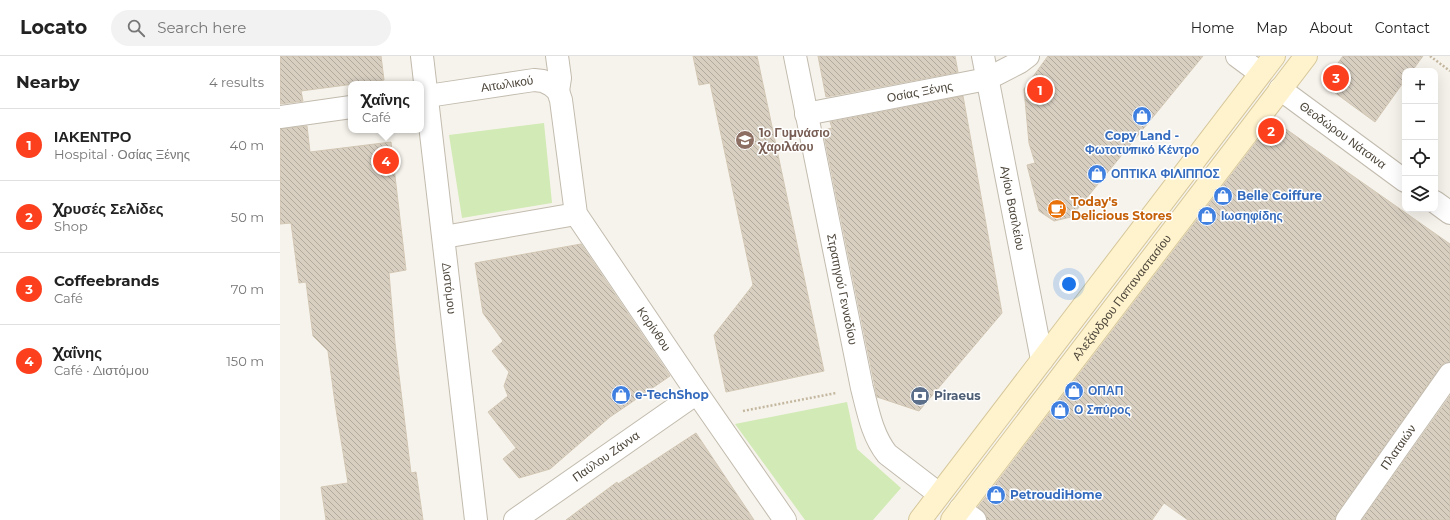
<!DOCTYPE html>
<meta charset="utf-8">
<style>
:root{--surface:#fff;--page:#f2f2f2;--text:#222;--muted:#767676;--line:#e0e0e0;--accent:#fc3f1d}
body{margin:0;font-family:Montserrat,sans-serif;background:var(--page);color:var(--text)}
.controls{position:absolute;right:12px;top:12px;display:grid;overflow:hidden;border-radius:8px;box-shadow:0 4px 16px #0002}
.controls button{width:36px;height:36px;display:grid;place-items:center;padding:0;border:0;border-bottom:1px solid var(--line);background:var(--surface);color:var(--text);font:20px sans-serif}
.you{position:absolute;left:789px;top:228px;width:14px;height:14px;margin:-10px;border:3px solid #fff;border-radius:50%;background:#1a73e8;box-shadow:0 0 0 6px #1a73e833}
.badge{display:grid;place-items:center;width:26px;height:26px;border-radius:50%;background:var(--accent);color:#fff;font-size:13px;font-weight:700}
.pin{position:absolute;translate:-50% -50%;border:2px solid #fff;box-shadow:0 1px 4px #0006}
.popup{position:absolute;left:68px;top:25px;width:76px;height:52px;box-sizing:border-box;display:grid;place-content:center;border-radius:8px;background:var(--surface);filter:drop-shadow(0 1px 3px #0005);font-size:13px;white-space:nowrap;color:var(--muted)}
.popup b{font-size:15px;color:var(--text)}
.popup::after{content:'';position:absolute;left:50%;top:100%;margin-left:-8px;border:8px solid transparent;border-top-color:var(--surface)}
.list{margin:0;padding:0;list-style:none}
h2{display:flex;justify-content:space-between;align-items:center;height:52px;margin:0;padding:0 16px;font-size:17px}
h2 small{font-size:13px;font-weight:400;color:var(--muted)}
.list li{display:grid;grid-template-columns:26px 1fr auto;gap:12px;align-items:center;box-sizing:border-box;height:72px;padding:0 16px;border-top:1px solid var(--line)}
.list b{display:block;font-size:15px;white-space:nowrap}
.list p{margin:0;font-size:13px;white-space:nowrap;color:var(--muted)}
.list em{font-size:13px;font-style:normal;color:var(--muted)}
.icon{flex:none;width:22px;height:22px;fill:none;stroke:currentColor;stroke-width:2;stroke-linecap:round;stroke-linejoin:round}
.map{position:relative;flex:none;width:1170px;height:464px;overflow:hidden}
header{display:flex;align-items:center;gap:24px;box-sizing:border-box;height:56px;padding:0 20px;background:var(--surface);border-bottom:1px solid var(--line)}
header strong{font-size:19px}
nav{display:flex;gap:22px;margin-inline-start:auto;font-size:14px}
.search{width:280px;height:36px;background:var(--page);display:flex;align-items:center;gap:10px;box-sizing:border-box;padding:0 14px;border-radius:22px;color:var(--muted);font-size:15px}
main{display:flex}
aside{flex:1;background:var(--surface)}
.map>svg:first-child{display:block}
.park{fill:#d2eab5}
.building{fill:url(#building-back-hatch);stroke:#d3c7b4}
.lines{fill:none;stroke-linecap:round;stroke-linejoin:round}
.street-casing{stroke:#c2bbae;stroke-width:24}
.secondary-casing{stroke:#d6c79b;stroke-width:24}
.path{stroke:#c4b79f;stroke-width:2.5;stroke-dasharray:2 2;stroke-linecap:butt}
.street{stroke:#fff;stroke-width:22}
.secondary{stroke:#fff3cd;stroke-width:22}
.labels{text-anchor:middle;stroke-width:3;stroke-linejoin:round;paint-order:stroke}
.street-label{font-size:12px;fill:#4b4439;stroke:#fff}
.education-label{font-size:12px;font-weight:bold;fill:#785e54;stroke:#fff;text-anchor:start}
.shop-label{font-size:12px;font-weight:bold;fill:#366cbe;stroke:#fff;text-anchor:start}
.food-label{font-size:12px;font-weight:bold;fill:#c56008;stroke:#fff;text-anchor:start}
.service-label{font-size:12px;font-weight:bold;fill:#4e5e75;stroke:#fff;text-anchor:start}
</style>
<header>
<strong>Locato</strong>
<div class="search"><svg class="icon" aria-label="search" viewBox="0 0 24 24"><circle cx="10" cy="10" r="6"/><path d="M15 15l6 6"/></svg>Search here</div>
<nav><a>Home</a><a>Map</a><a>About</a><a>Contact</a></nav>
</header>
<main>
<aside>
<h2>Nearby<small>4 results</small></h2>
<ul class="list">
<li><span class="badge">1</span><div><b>ΙΑΚΕΝΤΡΟ</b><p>Hospital · Οσίας Ξένης</p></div><em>40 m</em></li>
<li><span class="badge">2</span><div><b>Χρυσές Σελίδες</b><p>Shop</p></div><em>50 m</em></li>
<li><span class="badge">3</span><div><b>Coffeebrands</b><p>Café</p></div><em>70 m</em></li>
<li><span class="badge">4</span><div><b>Χαΐνης</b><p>Café · Διστόμου</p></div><em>150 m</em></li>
</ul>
</aside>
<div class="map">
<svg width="1170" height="464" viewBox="0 0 1170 464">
<defs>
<pattern id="building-back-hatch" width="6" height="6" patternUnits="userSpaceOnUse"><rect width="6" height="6" fill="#d8cfc1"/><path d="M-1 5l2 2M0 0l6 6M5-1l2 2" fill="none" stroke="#b1aa9e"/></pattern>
</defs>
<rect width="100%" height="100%" fill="#f6f3ec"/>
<path class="park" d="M 264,67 L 272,147 L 182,162 L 169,79 Z
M 567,346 L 577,393 L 621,432 L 593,464 L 525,464 L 455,368 Z"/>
<path class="building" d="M 0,0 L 101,0 L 104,24 L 21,35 L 23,45 L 0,48 Z
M 413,0 L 477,0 L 544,315 L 446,336 L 434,279 L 473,229 L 430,27 L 419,29 Z
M 538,0 L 675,0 L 678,16 L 546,41 Z
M 768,0 L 923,0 L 791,161 L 774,165 L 759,155 L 747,109 L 755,107 L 749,87 L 744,33 Z
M 1063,0 L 1143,0 L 1132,15 L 1125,15 L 1125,24 L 1095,66 L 1043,28 Z
M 683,40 L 722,257 L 639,355 L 597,341 L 543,74 L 552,72 L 550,66 Z
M 993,64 L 1170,188 L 1170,306 L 1164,307 L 1160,311 L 1057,457 L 1055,464 L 908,464 L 884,447 L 872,464 L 707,464 L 706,459 L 698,451 Z
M 27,70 L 30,96 L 111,86 L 126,214 L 109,217 L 115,287 L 131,417 L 136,416 L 143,464 L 46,464 L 41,431 L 68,427 L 55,347 L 48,295 L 33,280 L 26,226 L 19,227 L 11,167 L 0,168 L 0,73 Z
M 301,188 L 390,320 L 330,361 L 270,413 L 239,422 L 223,403 L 236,392 L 208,356 L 228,340 L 224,330 L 229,316 L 212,295 L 223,285 L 203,257 L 195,207 Z
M 1170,340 L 1170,464 L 1082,464 Z
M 416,377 L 474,464 L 286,464 L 337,426 L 338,428 Z"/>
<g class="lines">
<g class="street-casing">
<g id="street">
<path id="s1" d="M 142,0 L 196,464"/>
<path d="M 277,0 L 280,22 L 278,35"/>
<path id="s2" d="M 515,0 L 582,332 C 588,355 592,379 607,398 L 659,438"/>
<path id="s3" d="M 703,0 L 762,304"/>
<path d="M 957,0 L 980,17"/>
<path id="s4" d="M 1000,33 L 1125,125"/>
<path id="s5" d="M 141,41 L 254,24 L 263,25 L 271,29 L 278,35 L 281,44 L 296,158 L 417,337 L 505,464"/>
<path id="s6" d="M 526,58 L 707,23 L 740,6 L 748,0"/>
<path d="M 0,61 L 71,51"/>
<path d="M 1155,146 L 1170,157"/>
<path d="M 164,181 L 296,158"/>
<path d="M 680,453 L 695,464"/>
<path id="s7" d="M 235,464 L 417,337"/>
<path id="s8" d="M 1067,464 L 1170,318"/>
</g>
</g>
<g class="secondary-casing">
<g id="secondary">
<path d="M 640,464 L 994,0"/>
<path id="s9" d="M 672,464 L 1026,0"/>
</g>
</g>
<path class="path" d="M 1150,0 L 1170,15
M 463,355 L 556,337"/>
<use href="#street" class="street"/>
<use href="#secondary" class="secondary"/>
</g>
<defs>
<g id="shop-disc" transform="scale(1)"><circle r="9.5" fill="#3f7fe0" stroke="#fff"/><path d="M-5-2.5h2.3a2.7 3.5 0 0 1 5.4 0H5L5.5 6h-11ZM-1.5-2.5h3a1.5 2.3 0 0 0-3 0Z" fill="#fff"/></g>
<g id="school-disc" transform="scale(1)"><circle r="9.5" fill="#8d6e63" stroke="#fff"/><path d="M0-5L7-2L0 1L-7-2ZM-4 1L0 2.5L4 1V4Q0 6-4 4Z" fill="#fff"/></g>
<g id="cafe-disc" transform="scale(1)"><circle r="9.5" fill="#e8710a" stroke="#fff"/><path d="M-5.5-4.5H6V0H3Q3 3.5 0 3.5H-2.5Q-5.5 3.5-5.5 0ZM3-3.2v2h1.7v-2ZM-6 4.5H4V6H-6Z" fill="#fff"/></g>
<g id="bank-disc" transform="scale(1)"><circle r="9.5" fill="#5c6f8a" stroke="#fff"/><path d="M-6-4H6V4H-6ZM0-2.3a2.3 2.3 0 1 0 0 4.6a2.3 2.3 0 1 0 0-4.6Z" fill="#fff"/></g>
</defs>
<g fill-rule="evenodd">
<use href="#shop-disc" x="862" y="60"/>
<use href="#school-disc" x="465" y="84"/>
<use href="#shop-disc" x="817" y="118"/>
<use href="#shop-disc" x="943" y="140"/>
<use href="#cafe-disc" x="777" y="153"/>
<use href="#shop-disc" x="927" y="160"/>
<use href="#shop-disc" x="794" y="335"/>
<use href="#shop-disc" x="341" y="339"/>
<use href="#bank-disc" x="640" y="340"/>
<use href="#shop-disc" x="780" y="354"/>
<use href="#shop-disc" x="716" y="439"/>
</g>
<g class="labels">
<g class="street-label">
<text dy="4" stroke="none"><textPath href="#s5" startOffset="87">Αιτωλικού</textPath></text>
<text dy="4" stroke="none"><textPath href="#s6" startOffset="116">Οσίας Ξένης</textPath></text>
<text dy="4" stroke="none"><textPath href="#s4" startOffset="78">Θεοδώρου Νάτσινα</textPath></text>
<text dy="4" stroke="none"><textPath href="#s3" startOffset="155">Αγίου Βασιλείου</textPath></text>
<text dy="4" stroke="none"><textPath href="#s1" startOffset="234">Διστόμου</textPath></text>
<text dy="4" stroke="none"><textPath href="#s2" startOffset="238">Στρατηγού Γενναδίου</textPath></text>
<text dy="4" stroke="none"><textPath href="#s9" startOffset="280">Αλεξάνδρου Παπαναστασίου</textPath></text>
<text dy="4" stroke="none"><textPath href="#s5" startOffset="405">Κορίνθου</textPath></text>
<text dy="4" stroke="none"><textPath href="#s8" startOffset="89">Πλαταιών</textPath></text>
<text dy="4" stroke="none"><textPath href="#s7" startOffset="111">Παύλου Ζάννα</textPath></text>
</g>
<g class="education-label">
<text x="479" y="81">1ο Γυμνάσιο<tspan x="479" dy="14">Χαριλάου</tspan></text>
</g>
<g class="shop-label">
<text x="862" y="84" text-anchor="middle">Copy Land -<tspan x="862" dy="14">Φωτοτυπικό Κέντρο</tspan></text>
<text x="831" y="122">ΟΠΤΙΚΑ ΦΙΛΙΠΠΟΣ</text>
<text x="957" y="144">Belle Coiffure</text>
<text x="941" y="164">Ιωσηφίδης</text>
<text x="808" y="339">ΟΠΑΠ</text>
<text x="355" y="343">e-TechShop</text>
<text x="794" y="358">Ο Σπύρος</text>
<text x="730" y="443">PetroudiHome</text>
</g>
<g class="food-label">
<text x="791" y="150">Today's<tspan x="791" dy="14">Delicious Stores</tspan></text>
</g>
<g class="service-label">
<text x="654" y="344">Piraeus</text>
</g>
</g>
</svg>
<div class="controls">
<button>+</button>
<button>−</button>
<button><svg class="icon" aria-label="locate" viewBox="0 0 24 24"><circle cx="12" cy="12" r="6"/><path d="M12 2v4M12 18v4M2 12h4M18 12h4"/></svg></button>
<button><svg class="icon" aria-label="layers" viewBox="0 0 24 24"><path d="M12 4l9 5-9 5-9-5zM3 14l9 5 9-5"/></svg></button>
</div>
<div class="you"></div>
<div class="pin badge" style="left:760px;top:34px">1</div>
<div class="pin badge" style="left:991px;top:75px">2</div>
<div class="pin badge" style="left:1056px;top:22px">3</div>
<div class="pin badge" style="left:106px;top:105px">4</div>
<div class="popup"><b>Χαΐνης</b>Café</div>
</div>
</main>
